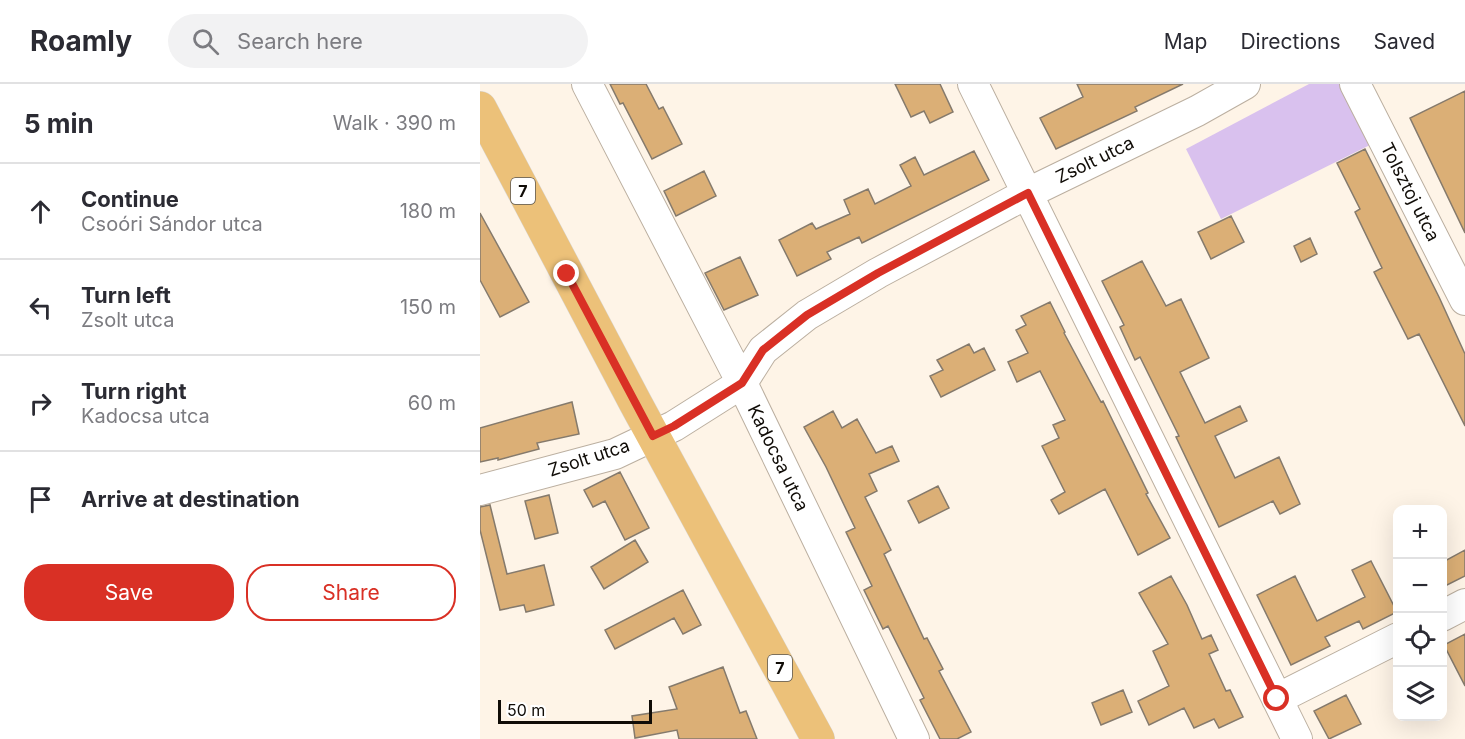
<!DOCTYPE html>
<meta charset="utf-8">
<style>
:root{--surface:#fff;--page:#f2f2f3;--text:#2b2b33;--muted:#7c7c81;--line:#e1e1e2;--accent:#d93025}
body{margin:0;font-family:Inter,sans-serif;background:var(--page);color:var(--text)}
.controls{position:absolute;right:18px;bottom:18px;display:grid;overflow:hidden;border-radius:12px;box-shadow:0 6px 24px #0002}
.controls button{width:54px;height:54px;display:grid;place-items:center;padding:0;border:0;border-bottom:2px solid var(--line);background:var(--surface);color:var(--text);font:30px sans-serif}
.scale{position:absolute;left:18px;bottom:15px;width:154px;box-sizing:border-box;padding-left:6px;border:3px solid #100c07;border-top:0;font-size:16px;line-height:21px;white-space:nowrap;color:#100c07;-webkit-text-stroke:4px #fff;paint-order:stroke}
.stop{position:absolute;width:18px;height:18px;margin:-14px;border:4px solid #d93025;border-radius:50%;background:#fff}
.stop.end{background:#d93025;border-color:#fff;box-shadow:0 2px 6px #0008}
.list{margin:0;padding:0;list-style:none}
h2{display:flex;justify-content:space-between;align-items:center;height:78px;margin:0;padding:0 24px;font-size:26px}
h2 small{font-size:20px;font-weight:400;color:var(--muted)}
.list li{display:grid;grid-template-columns:39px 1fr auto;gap:18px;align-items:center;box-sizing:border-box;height:96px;padding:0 24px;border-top:2px solid var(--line)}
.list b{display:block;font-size:22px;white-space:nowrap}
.list p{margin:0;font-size:20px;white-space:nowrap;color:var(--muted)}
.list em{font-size:20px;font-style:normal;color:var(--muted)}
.actions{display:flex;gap:12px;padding:18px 24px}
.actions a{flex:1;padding:14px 0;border:2px solid var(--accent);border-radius:24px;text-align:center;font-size:21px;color:var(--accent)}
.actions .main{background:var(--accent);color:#fff}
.icon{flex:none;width:33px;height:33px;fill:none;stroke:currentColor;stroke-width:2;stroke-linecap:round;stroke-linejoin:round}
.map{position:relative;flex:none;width:985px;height:655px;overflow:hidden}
header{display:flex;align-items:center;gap:36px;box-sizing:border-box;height:84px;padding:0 30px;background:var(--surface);border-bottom:2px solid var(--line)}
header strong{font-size:28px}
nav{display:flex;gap:33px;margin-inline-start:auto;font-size:21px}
.search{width:420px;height:54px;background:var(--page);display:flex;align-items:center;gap:15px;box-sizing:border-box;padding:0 21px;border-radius:33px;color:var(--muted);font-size:22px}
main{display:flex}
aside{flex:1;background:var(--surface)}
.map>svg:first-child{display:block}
.green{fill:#d9c1ee}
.building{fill:#dbaf76;stroke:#857a6c;stroke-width:1.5}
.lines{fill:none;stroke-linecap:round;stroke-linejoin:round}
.minor-casing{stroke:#bbafa0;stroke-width:32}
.major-casing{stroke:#d9d8d7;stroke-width:34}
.minor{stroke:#fff;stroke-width:30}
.major{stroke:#ecc179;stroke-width:33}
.route{stroke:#d93025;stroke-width:8}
.labels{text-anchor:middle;stroke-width:4.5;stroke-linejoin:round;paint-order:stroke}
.shield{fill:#fff;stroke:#585551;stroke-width:1.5}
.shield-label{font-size:16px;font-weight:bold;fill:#100c07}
.street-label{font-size:18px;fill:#100c07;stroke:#fff}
</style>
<header>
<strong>Roamly</strong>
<div class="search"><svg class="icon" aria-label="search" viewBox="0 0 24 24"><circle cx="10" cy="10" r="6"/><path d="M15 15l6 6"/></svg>Search here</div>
<nav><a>Map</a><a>Directions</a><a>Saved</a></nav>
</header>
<main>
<aside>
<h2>5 min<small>Walk · 390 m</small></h2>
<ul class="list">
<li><svg class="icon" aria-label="ahead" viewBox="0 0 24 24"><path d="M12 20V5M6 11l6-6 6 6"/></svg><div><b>Continue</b><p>Csoóri Sándor utca</p></div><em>180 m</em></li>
<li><svg class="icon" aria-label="left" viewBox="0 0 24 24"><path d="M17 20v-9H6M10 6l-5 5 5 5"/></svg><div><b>Turn left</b><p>Zsolt utca</p></div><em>150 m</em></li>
<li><svg class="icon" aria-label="right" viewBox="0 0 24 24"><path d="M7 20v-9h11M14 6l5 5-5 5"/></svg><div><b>Turn right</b><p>Kadocsa utca</p></div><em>60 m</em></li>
<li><svg class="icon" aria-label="arrive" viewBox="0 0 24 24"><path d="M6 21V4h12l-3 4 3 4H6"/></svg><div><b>Arrive at destination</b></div></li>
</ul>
<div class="actions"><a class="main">Save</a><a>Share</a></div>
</aside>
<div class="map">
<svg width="985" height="655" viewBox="0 0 985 655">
<rect width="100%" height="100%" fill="#fef4e7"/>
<path class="green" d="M 829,0 L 866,0 L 896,58 L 741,135 L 706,65 Z"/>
<path class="building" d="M 130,0 L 166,0 L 179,25 L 183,23 L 202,60 L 172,75 L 143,19 L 140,20 Z
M 415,0 L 460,0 L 473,28 L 450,39 L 444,27 L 431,33 Z
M 597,0 L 703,0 L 655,23 L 657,27 L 576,65 L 560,34 L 603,13 Z
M 985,7 L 985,149 L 930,34 Z
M 885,65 L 959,213 L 985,270 L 985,342 L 939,250 L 928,255 L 894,188 L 902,184 L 875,128 L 880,125 L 857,79 Z
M 494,67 L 509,96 L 382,159 L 379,153 L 347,168 L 351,175 L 317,192 L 299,156 L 332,139 L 336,145 L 370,130 L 364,116 L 388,105 L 395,120 L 431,102 L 420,81 L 435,73 L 444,91 Z
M 224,87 L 236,112 L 196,132 L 184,107 Z
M 0,129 L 49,218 L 20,233 L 0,196 Z
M 751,132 L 764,158 L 731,175 L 718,148 Z
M 830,154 L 837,170 L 821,178 L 814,162 Z
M 260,173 L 278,211 L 244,226 L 225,189 Z
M 662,177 L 686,222 L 701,215 L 729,274 L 700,288 L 725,339 L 760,322 L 767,337 L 735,352 L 755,394 L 799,373 L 820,420 L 800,430 L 793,417 L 739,443 L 696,353 L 699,352 L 660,273 L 655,276 L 640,243 L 644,241 L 622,197 Z
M 570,218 L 585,248 L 584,249 L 621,318 L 623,317 L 668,409 L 666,410 L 690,454 L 658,471 L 625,405 L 579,430 L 571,416 L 585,408 L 562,362 L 579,354 L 573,341 L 585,336 L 560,287 L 537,298 L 528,278 L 548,269 L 536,246 L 546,241 L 541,232 Z
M 489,260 L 494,269 L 504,264 L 515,286 L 461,313 L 450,292 L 463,286 L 457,276 Z
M 92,318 L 99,350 L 57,359 L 59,365 L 18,376 L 18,374 L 0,378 L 0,344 Z
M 353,327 L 362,344 L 377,335 L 396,369 L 412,362 L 419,377 L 389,390 L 397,407 L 385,413 L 411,466 L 404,470 L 444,555 L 447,554 L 463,585 L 459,587 L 491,648 L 477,655 L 460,655 L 440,616 L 444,614 L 408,542 L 403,545 L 384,506 L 392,502 L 366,448 L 375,444 L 346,383 L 324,343 Z
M 140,388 L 169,444 L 145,456 L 125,417 L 113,423 L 104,406 Z
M 458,402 L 469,424 L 439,439 L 428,417 Z
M 69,411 L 78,449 L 55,455 L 45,417 Z
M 10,421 L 27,490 L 64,481 L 74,521 L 46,528 L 44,521 L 20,526 L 0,446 L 0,423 Z
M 155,456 L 168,478 L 124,505 L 111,483 Z
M 985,466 L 985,492 L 963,503 L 963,478 Z
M 891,477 L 917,528 L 883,545 L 879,537 L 845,553 L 850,562 L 811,581 L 777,511 L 815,492 L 837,537 L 885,513 L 872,486 Z
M 691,492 L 707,521 L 722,555 L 731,551 L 738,566 L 729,570 L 746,607 L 750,606 L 763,633 L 739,644 L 734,635 L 714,644 L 704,624 L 669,641 L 658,617 L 689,602 L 673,567 L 688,560 L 659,509 Z
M 203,506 L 221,541 L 203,550 L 194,534 L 135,565 L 125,546 Z
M 985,550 L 985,602 L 964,561 Z
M 243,583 L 260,629 L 266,627 L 277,655 L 199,655 L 197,646 L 155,654 L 152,632 L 197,625 L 189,603 Z
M 643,606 L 652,628 L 621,641 L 612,619 Z
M 866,611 L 881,640 L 849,655 L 834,627 Z"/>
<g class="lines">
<g class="minor-casing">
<path id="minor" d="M 107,0 L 262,299 L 434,655
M 493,0 L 817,655
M 875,0 L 985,216
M 0,406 L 135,370 L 194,342 L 262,299 L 283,266 L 327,231 L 398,189 L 548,109 L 717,27 L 765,0
M 962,532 L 985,520
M 797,615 L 918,554"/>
</g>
<g class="major-casing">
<path id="major" d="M 0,24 L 156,320 L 338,655"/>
</g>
<use href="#minor" class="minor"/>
<use href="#major" class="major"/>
</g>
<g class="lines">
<path class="route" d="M 87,190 L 173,352 L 194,342 L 262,299 L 283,266 L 327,231 L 398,189 L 548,109 L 797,615"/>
</g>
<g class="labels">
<g class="shield">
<rect x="31" y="94" width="24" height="26" rx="4.5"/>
<rect x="288" y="571" width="24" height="26" rx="4.5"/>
</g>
<g class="shield-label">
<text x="43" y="113">7</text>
<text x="300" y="590">7</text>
</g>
<g class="street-label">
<text transform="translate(615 76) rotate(-26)" y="6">Zsolt utca</text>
<text transform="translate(930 108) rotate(63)" y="6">Tolsztoj utca</text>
<text transform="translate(109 374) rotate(-18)" y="6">Zsolt utca</text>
<text transform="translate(298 374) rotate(64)" y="6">Kadocsa utca</text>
</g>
</g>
</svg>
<div class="controls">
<button>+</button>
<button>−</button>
<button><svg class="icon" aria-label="locate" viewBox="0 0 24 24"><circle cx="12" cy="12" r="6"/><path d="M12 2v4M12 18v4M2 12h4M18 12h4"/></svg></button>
<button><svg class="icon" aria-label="layers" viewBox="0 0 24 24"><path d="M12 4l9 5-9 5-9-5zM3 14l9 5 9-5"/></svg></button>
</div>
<div class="scale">50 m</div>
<div class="stop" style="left:797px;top:615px"></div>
<div class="stop end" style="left:87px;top:190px"></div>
</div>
</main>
